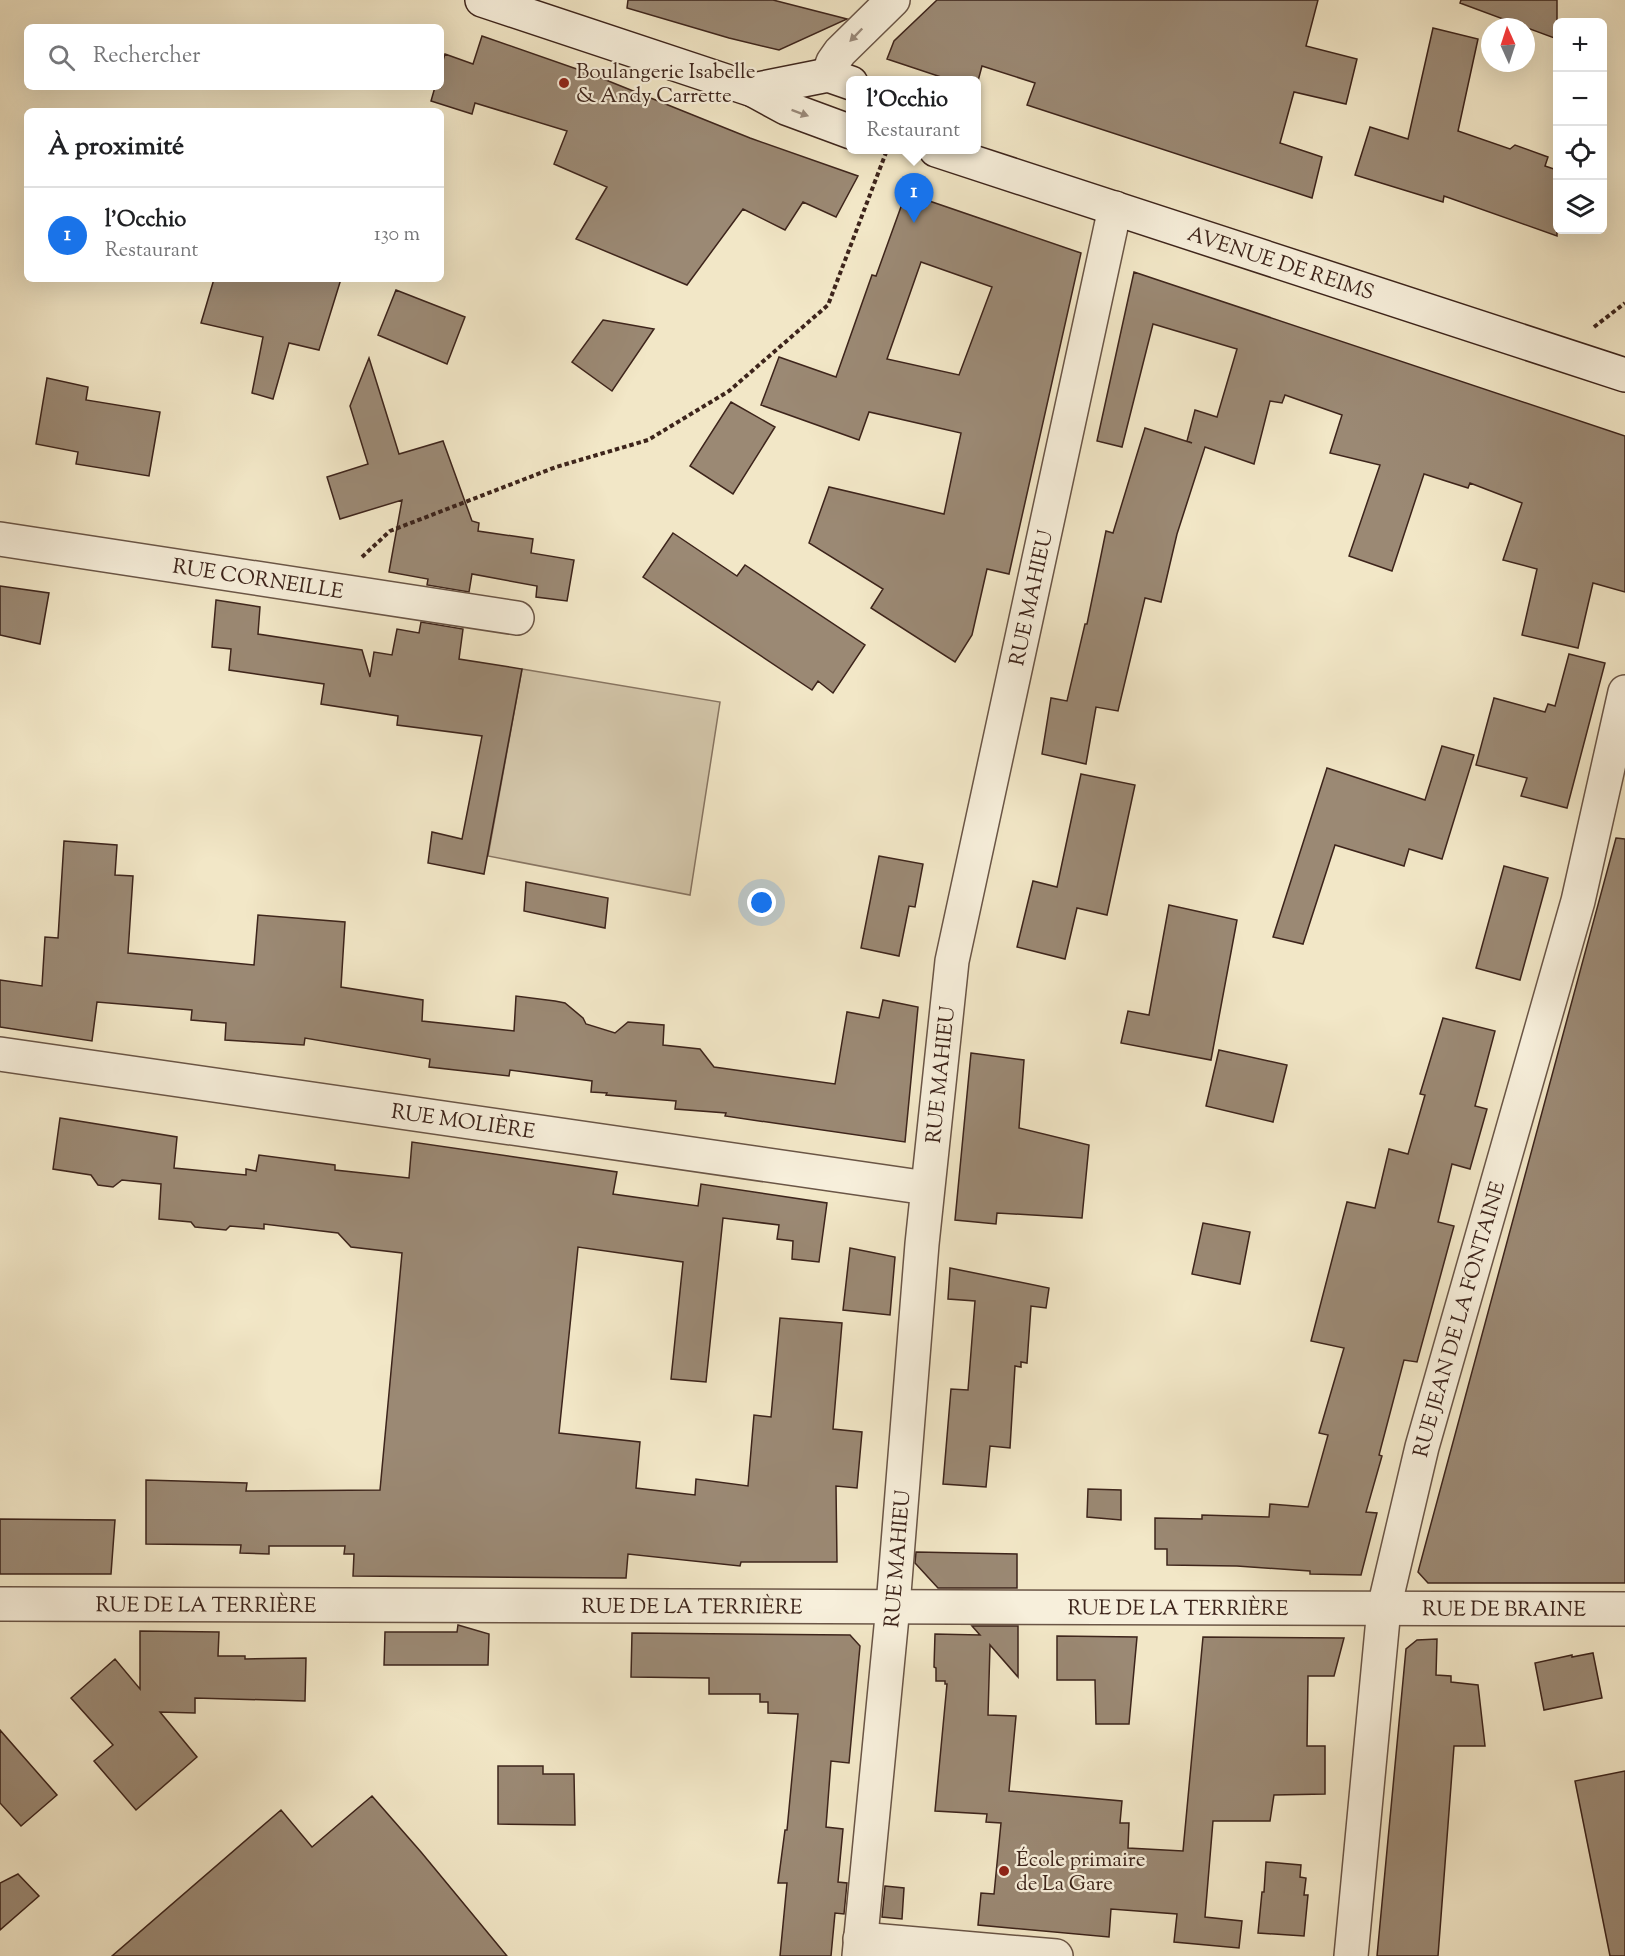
<!DOCTYPE html>
<html lang="fr">
<meta charset="utf-8">
<style>
:root{--surface:#fff;--page:#f2f2f2;--text:#202124;--muted:#757577;--line:#e0e0e0;--accent:#1a73e8}
body{margin:0;font-family:"Sorts Mill Goudy",serif;background:var(--page);color:var(--text)}
.controls{position:absolute;right:18px;top:18px;display:grid;overflow:hidden;border-radius:9px;box-shadow:0 6px 24px #0002}
.controls button{width:54px;height:54px;display:grid;place-items:center;padding:0;border:0;border-bottom:2px solid var(--line);background:var(--surface);color:var(--text);font:30px sans-serif}
.compass{position:absolute;left:1481px;top:18px;width:54px;height:54px;border-radius:50%;background:var(--surface);box-shadow:0 6px 24px #0002;rotate:357deg}
.you{position:absolute;left:762px;top:903px;width:21px;height:21px;margin:-15px;border:4px solid #fff;border-radius:50%;background:#1a73e8;box-shadow:0 0 0 9px #1a73e833}
.badge{display:grid;place-items:center;width:39px;height:39px;border-radius:50%;background:var(--accent);color:#fff;font-size:20px;font-weight:700}
.pin{position:absolute;translate:-50% -50px;filter:drop-shadow(0 2px 3px #0008)}
.pin::after{content:'';position:absolute;top:32px;width:21px;height:18px;background:inherit;clip-path:polygon(0 0,100% 0,50% 100%)}
.popup{position:absolute;left:846px;top:76px;width:135px;height:78px;box-sizing:border-box;display:grid;place-content:center;border-radius:9px;background:var(--surface);filter:drop-shadow(0 2px 4px #0005);font-size:20px;white-space:nowrap;color:var(--muted)}
.popup b{font-size:22px;color:var(--text)}
.popup::after{content:'';position:absolute;left:50%;top:100%;margin-left:-12px;border:12px solid transparent;border-top-color:var(--surface)}
.list{margin:0;padding:0;list-style:none}
h2{display:flex;justify-content:space-between;align-items:center;height:78px;margin:0;padding:0 24px;font-size:26px}
h2 small{font-size:20px;font-weight:400;color:var(--muted)}
.list li{display:grid;grid-template-columns:39px 1fr auto;gap:18px;align-items:center;box-sizing:border-box;height:96px;padding:0 24px;border-top:2px solid var(--line)}
.list b{display:block;font-size:22px;white-space:nowrap}
.list p{margin:0;font-size:20px;white-space:nowrap;color:var(--muted)}
.list em{font-size:20px;font-style:normal;color:var(--muted)}
.icon{flex:none;width:33px;height:33px;fill:none;stroke:currentColor;stroke-width:2;stroke-linecap:round;stroke-linejoin:round}
.map{position:relative;flex:none;width:1625px;height:1956px;overflow:hidden}
.search{position:absolute;background:var(--surface);box-shadow:0 6px 24px #0002;left:24px;top:24px;width:420px;height:66px;display:flex;align-items:center;gap:15px;box-sizing:border-box;padding:0 21px;border-radius:9px;color:var(--muted);font-size:22px}
.panel{position:absolute;background:var(--surface);box-shadow:0 6px 24px #0002;left:24px;top:108px;width:420px;height:174px;border-radius:9px}
.map>svg:first-child{display:block}
.green{fill:#d3c6aa;stroke:#887562;stroke-width:1.5}
.building{fill:#9b8974;stroke:#3d241b;stroke-width:1.5;fill-rule:evenodd}
.lines{fill:none;stroke-linecap:round;stroke-linejoin:round}
.minor-casing{stroke:#6a5546;stroke-width:36}
.secondary-casing{stroke:#3d241b;stroke-width:36}
.path{stroke:#3d241b;stroke-width:4;stroke-dasharray:4.5 3;stroke-linecap:butt}
.minor{stroke:#f7efdb;stroke-width:33}
.secondary{stroke:#f7efdb;stroke-width:33}
.oneway{fill:#9a8a7b}
.poi-dot{fill:#8f2418;stroke:#f7efdb;stroke-width:2}
.labels{text-anchor:middle;stroke-width:4.5;stroke-linejoin:round;paint-order:stroke}
.poi-label{font-size:21px;fill:#3d241b;stroke:#f7efdb;text-anchor:start}
.street-label{font-size:21px;fill:#3d241b;stroke:#f7efdb}
</style>
<div class="map">
<svg width="1625" height="1956" viewBox="0 0 1625 1956">
<rect width="100%" height="100%" fill="#f2e7c7"/>
<filter id="stains"><feTurbulence type="fractalNoise" baseFrequency=".00333" numOctaves="4"/><feColorMatrix values="0 0 0 0 .2 0 0 0 0 .09 0 0 0 0 .02 0 0 0 .5 -.17"/></filter>
<radialGradient id="worn" r=".72"><stop offset=".6" stop-color="#630" stop-opacity="0"/><stop offset="1" stop-color="#630" stop-opacity=".3"/></radialGradient>
<path class="green" d="M 522,669 L 720,702 L 690,895 L 488,856 Z"/>
<path class="building" d="M 628,0 L 773,0 L 847,19 L 779,50 L 729,38 L 627,8 Z
M 937,0 L 1318,0 L 1306,46 L 1357,59 L 1346,104 L 1294,92 L 1280,143 L 1322,157 L 1312,198 L 1027,105 L 1035,83 L 982,66 L 978,81 L 953,81 L 887,59 L 894,41 Z
M 1461,0 L 1557,0 L 1557,39 L 1460,3 Z
M 1433,28 L 1478,39 L 1458,131 L 1510,149 L 1515,145 L 1548,157 L 1545,166 L 1557,170 L 1557,236 L 1444,196 L 1443,202 L 1355,175 L 1370,127 L 1408,139 Z
M 482,36 L 591,74 L 750,138 L 858,176 L 836,217 L 803,202 L 785,230 L 743,209 L 687,285 L 576,239 L 607,187 L 554,164 L 567,131 L 475,103 L 472,114 L 431,101 L 435,87 L 441,87 L 441,67 L 445,54 L 473,64 Z
M 906,193 L 1081,253 L 1009,574 L 987,569 L 972,635 L 955,662 L 871,608 L 883,589 L 809,543 L 829,487 L 944,514 L 961,433 L 869,412 L 859,440 L 761,405 L 779,357 L 836,377 L 872,275 L 876,276 ZM 921,262 L 992,287 L 959,375 L 887,359 Z
M 1134,272 L 1625,436 L 1625,592 L 1593,583 L 1578,648 L 1522,635 L 1537,569 L 1503,560 L 1522,503 L 1470,483 L 1468,488 L 1424,474 L 1392,571 L 1349,556 L 1380,465 L 1330,453 L 1342,415 L 1285,395 L 1282,403 L 1270,401 L 1254,464 L 1205,447 L 1177,534 L 1161,602 L 1145,598 L 1118,711 L 1096,707 L 1086,764 L 1042,754 L 1051,698 L 1067,701 L 1085,624 L 1087,624 L 1106,531 L 1113,533 L 1145,428 L 1192,443 L 1187,441 L 1195,410 L 1217,417 L 1237,349 L 1153,324 L 1122,447 L 1097,441 Z
M 214,279 L 341,279 L 319,350 L 289,343 L 273,399 L 252,393 L 263,337 L 201,323 Z
M 396,290 L 465,317 L 447,364 L 378,335 Z
M 603,320 L 654,329 L 612,391 L 572,362 Z
M 369,358 L 399,454 L 443,441 L 472,521 L 479,523 L 478,531 L 533,539 L 531,553 L 574,560 L 567,601 L 536,597 L 537,586 L 472,574 L 469,592 L 427,585 L 428,579 L 389,572 L 402,500 L 340,519 L 327,477 L 368,464 L 350,406 Z
M 47,378 L 88,387 L 86,400 L 160,412 L 149,476 L 76,464 L 78,452 L 36,444 Z
M 731,402 L 775,427 L 733,494 L 690,466 Z
M 673,533 L 737,576 L 745,565 L 865,645 L 833,693 L 818,681 L 812,690 L 643,577 Z
M 0,586 L 49,593 L 40,644 L 0,635 Z
M 216,600 L 260,607 L 258,634 L 362,650 L 370,677 L 374,652 L 392,655 L 397,629 L 419,633 L 421,622 L 463,629 L 459,659 L 522,669 L 484,874 L 428,863 L 432,832 L 462,839 L 482,736 L 397,725 L 398,716 L 321,704 L 324,684 L 229,670 L 231,649 L 212,647 Z
M 1569,654 L 1605,663 L 1567,808 L 1521,796 L 1527,778 L 1476,765 L 1494,698 L 1545,712 L 1548,704 L 1555,706 Z
M 1442,746 L 1474,755 L 1442,859 L 1409,849 L 1404,866 L 1335,845 L 1303,944 L 1273,937 L 1327,768 L 1425,800 Z
M 1081,774 L 1135,785 L 1107,915 L 1077,908 L 1065,959 L 1017,947 L 1033,881 L 1057,887 Z
M 1616,838 L 1625,839 L 1625,1583 L 1428,1583 L 1418,1572 Z
M 64,841 L 117,845 L 115,875 L 133,876 L 128,953 L 254,965 L 258,915 L 345,922 L 341,987 L 423,1000 L 422,1021 L 514,1031 L 516,996 L 555,1001 L 565,1003 L 583,1018 L 586,1024 L 615,1033 L 628,1022 L 664,1025 L 663,1045 L 700,1049 L 714,1067 L 835,1084 L 847,1012 L 879,1018 L 883,1000 L 918,1007 L 905,1142 L 725,1116 L 726,1113 L 675,1109 L 676,1101 L 606,1095 L 607,1093 L 591,1092 L 592,1081 L 510,1070 L 509,1076 L 429,1067 L 430,1059 L 305,1038 L 304,1045 L 225,1040 L 226,1023 L 191,1020 L 192,1010 L 97,1002 L 92,1041 L 0,1027 L 0,980 L 42,986 L 45,937 L 58,938 Z
M 879,856 L 923,864 L 915,907 L 909,906 L 899,956 L 861,948 Z
M 1504,866 L 1548,878 L 1520,980 L 1476,968 Z
M 526,882 L 608,898 L 605,928 L 524,911 Z
M 1169,905 L 1237,920 L 1211,1060 L 1121,1043 L 1128,1011 L 1149,1015 Z
M 1443,1018 L 1495,1031 L 1475,1106 L 1487,1109 L 1470,1169 L 1452,1164 L 1438,1222 L 1454,1226 L 1417,1362 L 1404,1360 L 1379,1455 L 1382,1456 L 1366,1512 L 1377,1513 L 1361,1575 L 1310,1574 L 1310,1571 L 1237,1566 L 1167,1565 L 1167,1549 L 1155,1549 L 1155,1518 L 1202,1519 L 1202,1515 L 1269,1517 L 1270,1504 L 1308,1507 L 1328,1435 L 1319,1433 L 1344,1348 L 1311,1341 L 1347,1202 L 1375,1208 L 1389,1149 L 1408,1154 L 1425,1095 L 1420,1094 Z
M 1219,1050 L 1287,1065 L 1273,1122 L 1206,1106 Z
M 971,1053 L 1024,1060 L 1019,1128 L 1089,1145 L 1082,1218 L 997,1213 L 996,1224 L 955,1220 Z
M 60,1118 L 177,1137 L 174,1168 L 246,1175 L 246,1169 L 256,1171 L 259,1155 L 335,1165 L 335,1170 L 409,1178 L 412,1142 L 617,1172 L 613,1194 L 698,1206 L 701,1184 L 827,1203 L 819,1262 L 792,1259 L 793,1241 L 777,1239 L 779,1225 L 723,1218 L 706,1382 L 671,1379 L 683,1262 L 578,1247 L 559,1433 L 640,1442 L 636,1488 L 695,1495 L 696,1479 L 748,1486 L 754,1415 L 771,1417 L 780,1318 L 842,1323 L 833,1429 L 862,1432 L 857,1488 L 836,1486 L 837,1562 L 741,1562 L 740,1566 L 628,1554 L 626,1578 L 353,1576 L 354,1554 L 344,1554 L 345,1546 L 269,1546 L 269,1554 L 240,1553 L 241,1545 L 146,1544 L 146,1480 L 247,1483 L 246,1491 L 380,1490 L 402,1253 L 351,1247 L 338,1233 L 264,1224 L 264,1229 L 230,1226 L 226,1230 L 195,1227 L 191,1222 L 159,1219 L 161,1184 L 122,1180 L 113,1187 L 98,1185 L 91,1175 L 53,1169 Z
M 1203,1223 L 1250,1232 L 1240,1284 L 1192,1274 Z
M 850,1248 L 895,1257 L 890,1315 L 843,1310 Z
M 950,1268 L 1049,1288 L 1046,1308 L 1031,1306 L 1027,1363 L 1021,1362 L 1021,1367 L 1015,1366 L 1010,1448 L 990,1446 L 986,1487 L 943,1484 L 951,1389 L 968,1390 L 975,1301 L 948,1299 Z
M 1088,1489 L 1121,1490 L 1121,1520 L 1087,1517 Z
M 0,1519 L 115,1520 L 111,1574 L 0,1574 Z
M 916,1552 L 1017,1554 L 1017,1588 L 938,1588 L 915,1563 Z
M 458,1625 L 489,1634 L 488,1665 L 384,1665 L 385,1632 L 457,1632 Z
M 972,1626 L 1018,1626 L 1018,1677 L 990,1645 L 988,1715 L 1016,1716 L 1009,1791 L 1122,1801 L 1120,1823 L 1129,1823 L 1128,1848 L 1183,1851 L 1203,1637 L 1344,1638 L 1334,1676 L 1308,1676 L 1307,1746 L 1325,1746 L 1325,1794 L 1274,1795 L 1270,1821 L 1213,1821 L 1205,1917 L 1242,1921 L 1239,1948 L 1174,1942 L 1177,1914 L 1111,1909 L 1109,1937 L 978,1925 L 981,1893 L 994,1894 L 1001,1823 L 986,1822 L 987,1814 L 935,1811 L 947,1684 L 945,1684 L 945,1681 L 936,1681 L 936,1668 L 934,1667 L 935,1634 L 980,1635 Z
M 140,1631 L 219,1632 L 218,1656 L 245,1656 L 245,1659 L 306,1658 L 305,1701 L 195,1698 L 195,1713 L 160,1712 L 197,1757 L 136,1810 L 94,1761 L 113,1745 L 71,1698 L 115,1659 L 140,1689 Z
M 632,1633 L 850,1635 L 860,1646 L 849,1763 L 831,1761 L 826,1827 L 843,1829 L 838,1882 L 847,1883 L 844,1914 L 835,1913 L 831,1956 L 780,1956 L 787,1883 L 778,1883 L 785,1830 L 787,1830 L 798,1714 L 768,1713 L 768,1702 L 760,1702 L 760,1694 L 709,1694 L 709,1678 L 631,1677 Z
M 1057,1636 L 1137,1637 L 1129,1724 L 1096,1724 L 1095,1680 L 1057,1680 Z
M 1437,1639 L 1436,1675 L 1451,1676 L 1451,1682 L 1478,1685 L 1485,1746 L 1454,1746 L 1438,1956 L 1377,1956 L 1406,1649 L 1417,1640 Z
M 1593,1653 L 1602,1698 L 1544,1710 L 1535,1663 L 1572,1655 L 1572,1657 Z
M 0,1730 L 57,1795 L 21,1826 L 0,1803 Z
M 498,1766 L 543,1766 L 543,1774 L 574,1774 L 575,1825 L 498,1824 Z
M 1625,1771 L 1625,1956 L 1610,1956 L 1575,1781 Z
M 372,1796 L 421,1852 L 507,1956 L 112,1956 L 281,1810 L 312,1847 Z
M 1266,1862 L 1301,1865 L 1300,1877 L 1306,1878 L 1304,1895 L 1308,1895 L 1304,1936 L 1258,1933 L 1262,1892 L 1264,1892 Z
M 18,1874 L 39,1896 L 0,1930 L 0,1883 Z
M 885,1886 L 904,1888 L 902,1919 L 882,1917 Z"/>
<g class="lines">
<g class="minor-casing">
<g id="minor">
<path d="M 828,75 L 833,62 L 840,52 L 893,0"/>
<path id="s1" d="M 0,539 L 517,618"/>
<path id="s2" d="M 0,1054 L 927,1188"/>
<path id="s3" d="M 0,1604 L 1625,1609"/>
<path d="M 860,1939 L 1056,1956"/>
<path id="s4" d="M 859,1956 L 893,1606 L 922,1244 L 952,961 L 1115,208"/>
<path id="s5" d="M 1351,1956 L 1384,1608 L 1422,1447 L 1578,901 L 1625,692"/>
</g>
</g>
<g class="secondary-casing">
<g id="secondary">
<path d="M 482,0 L 753,90 L 786,108 L 851,132"/>
<path d="M 753,90 L 828,75 L 851,83"/>
<path id="s6" d="M 936,150 L 1625,375"/>
</g>
</g>
<path class="path" d="M 1594,327 L 1625,303
M 362,557 L 390,531 L 556,467 L 648,440 L 729,391 L 828,305 L 887,150"/>
<use href="#minor" class="minor"/>
<use href="#secondary" class="secondary"/>
</g>
<defs><path id="oneway-solid" d="M-6-.8H1V-3.2L6.5 0L1 3.2V.8H-6Z" transform="scale(1.5)"/></defs>
<g class="oneway">
<use href="#oneway-solid" transform="translate(856 35) rotate(134)"/>
<use href="#oneway-solid" transform="translate(800 113) rotate(20)"/>
</g>
<g class="poi-dot">
<circle cx="564" cy="83" r="6"/>
<circle cx="1004" cy="1871" r="6"/>
</g>
<g class="labels">
<g class="poi-label">
<text x="576" y="78">Boulangerie Isabelle<tspan x="576" dy="24">&amp; Andy Carrette</tspan></text>
<text x="1016" y="1866">École primaire<tspan x="1016" dy="24">de La Gare</tspan></text>
</g>
<g class="street-label">
<text dy="7" stroke="none"><textPath href="#s6" startOffset="363">AVENUE DE REIMS</textPath></text>
<text dy="7" stroke="none"><textPath href="#s1" startOffset="261">RUE CORNEILLE</textPath></text>
<text dy="7" stroke="none"><textPath href="#s4" startOffset="1371">RUE MAHIEU</textPath></text>
<text dy="7" stroke="none"><textPath href="#s4" startOffset="885">RUE MAHIEU</textPath></text>
<text dy="7" stroke="none"><textPath href="#s2" startOffset="468">RUE MOLIÈRE</textPath></text>
<text dy="7" stroke="none"><textPath href="#s5" startOffset="648">RUE JEAN DE LA FONTAINE</textPath></text>
<text dy="7" stroke="none"><textPath href="#s4" startOffset="399">RUE MAHIEU</textPath></text>
<text dy="7" stroke="none"><textPath href="#s3" startOffset="206">RUE DE LA TERRIÈRE</textPath></text>
<text dy="7" stroke="none"><textPath href="#s3" startOffset="692">RUE DE LA TERRIÈRE</textPath></text>
<text dy="7" stroke="none"><textPath href="#s3" startOffset="1178">RUE DE LA TERRIÈRE</textPath></text>
<text dy="7" stroke="none"><textPath href="#s3" startOffset="1504">RUE DE BRAINE</textPath></text>
</g>
</g>
<rect width="100%" height="100%" filter="url(#stains)"/>
<rect width="100%" height="100%" fill="url(#worn)"/>
</svg>
<div class="controls">
<button>+</button>
<button>−</button>
<button><svg class="icon" aria-label="locate" viewBox="0 0 24 24"><circle cx="12" cy="12" r="6"/><path d="M12 2v4M12 18v4M2 12h4M18 12h4"/></svg></button>
<button><svg class="icon" aria-label="layers" viewBox="0 0 24 24"><path d="M12 4l9 5-9 5-9-5zM3 14l9 5 9-5"/></svg></button>
</div>
<svg class="compass" viewBox="-18 -18 36 36"><path d="M0-13l5 13h-10z" fill="#e53935"/><path d="M0 13l5-13h-10z" fill="#757577"/></svg>
<div class="you"></div>
<div class="pin badge" style="left:914px;top:223px">1</div>
<div class="popup"><b>l'Occhio</b>Restaurant</div>
<div class="search"><svg class="icon" aria-label="search" viewBox="0 0 24 24"><circle cx="10" cy="10" r="6"/><path d="M15 15l6 6"/></svg>Rechercher</div>
<section class="panel">
<h2>À proximité<small></small></h2>
<ul class="list">
<li><span class="badge">1</span><div><b>l'Occhio</b><p>Restaurant</p></div><em>130 m</em></li>
</ul>
</section>
</div>
